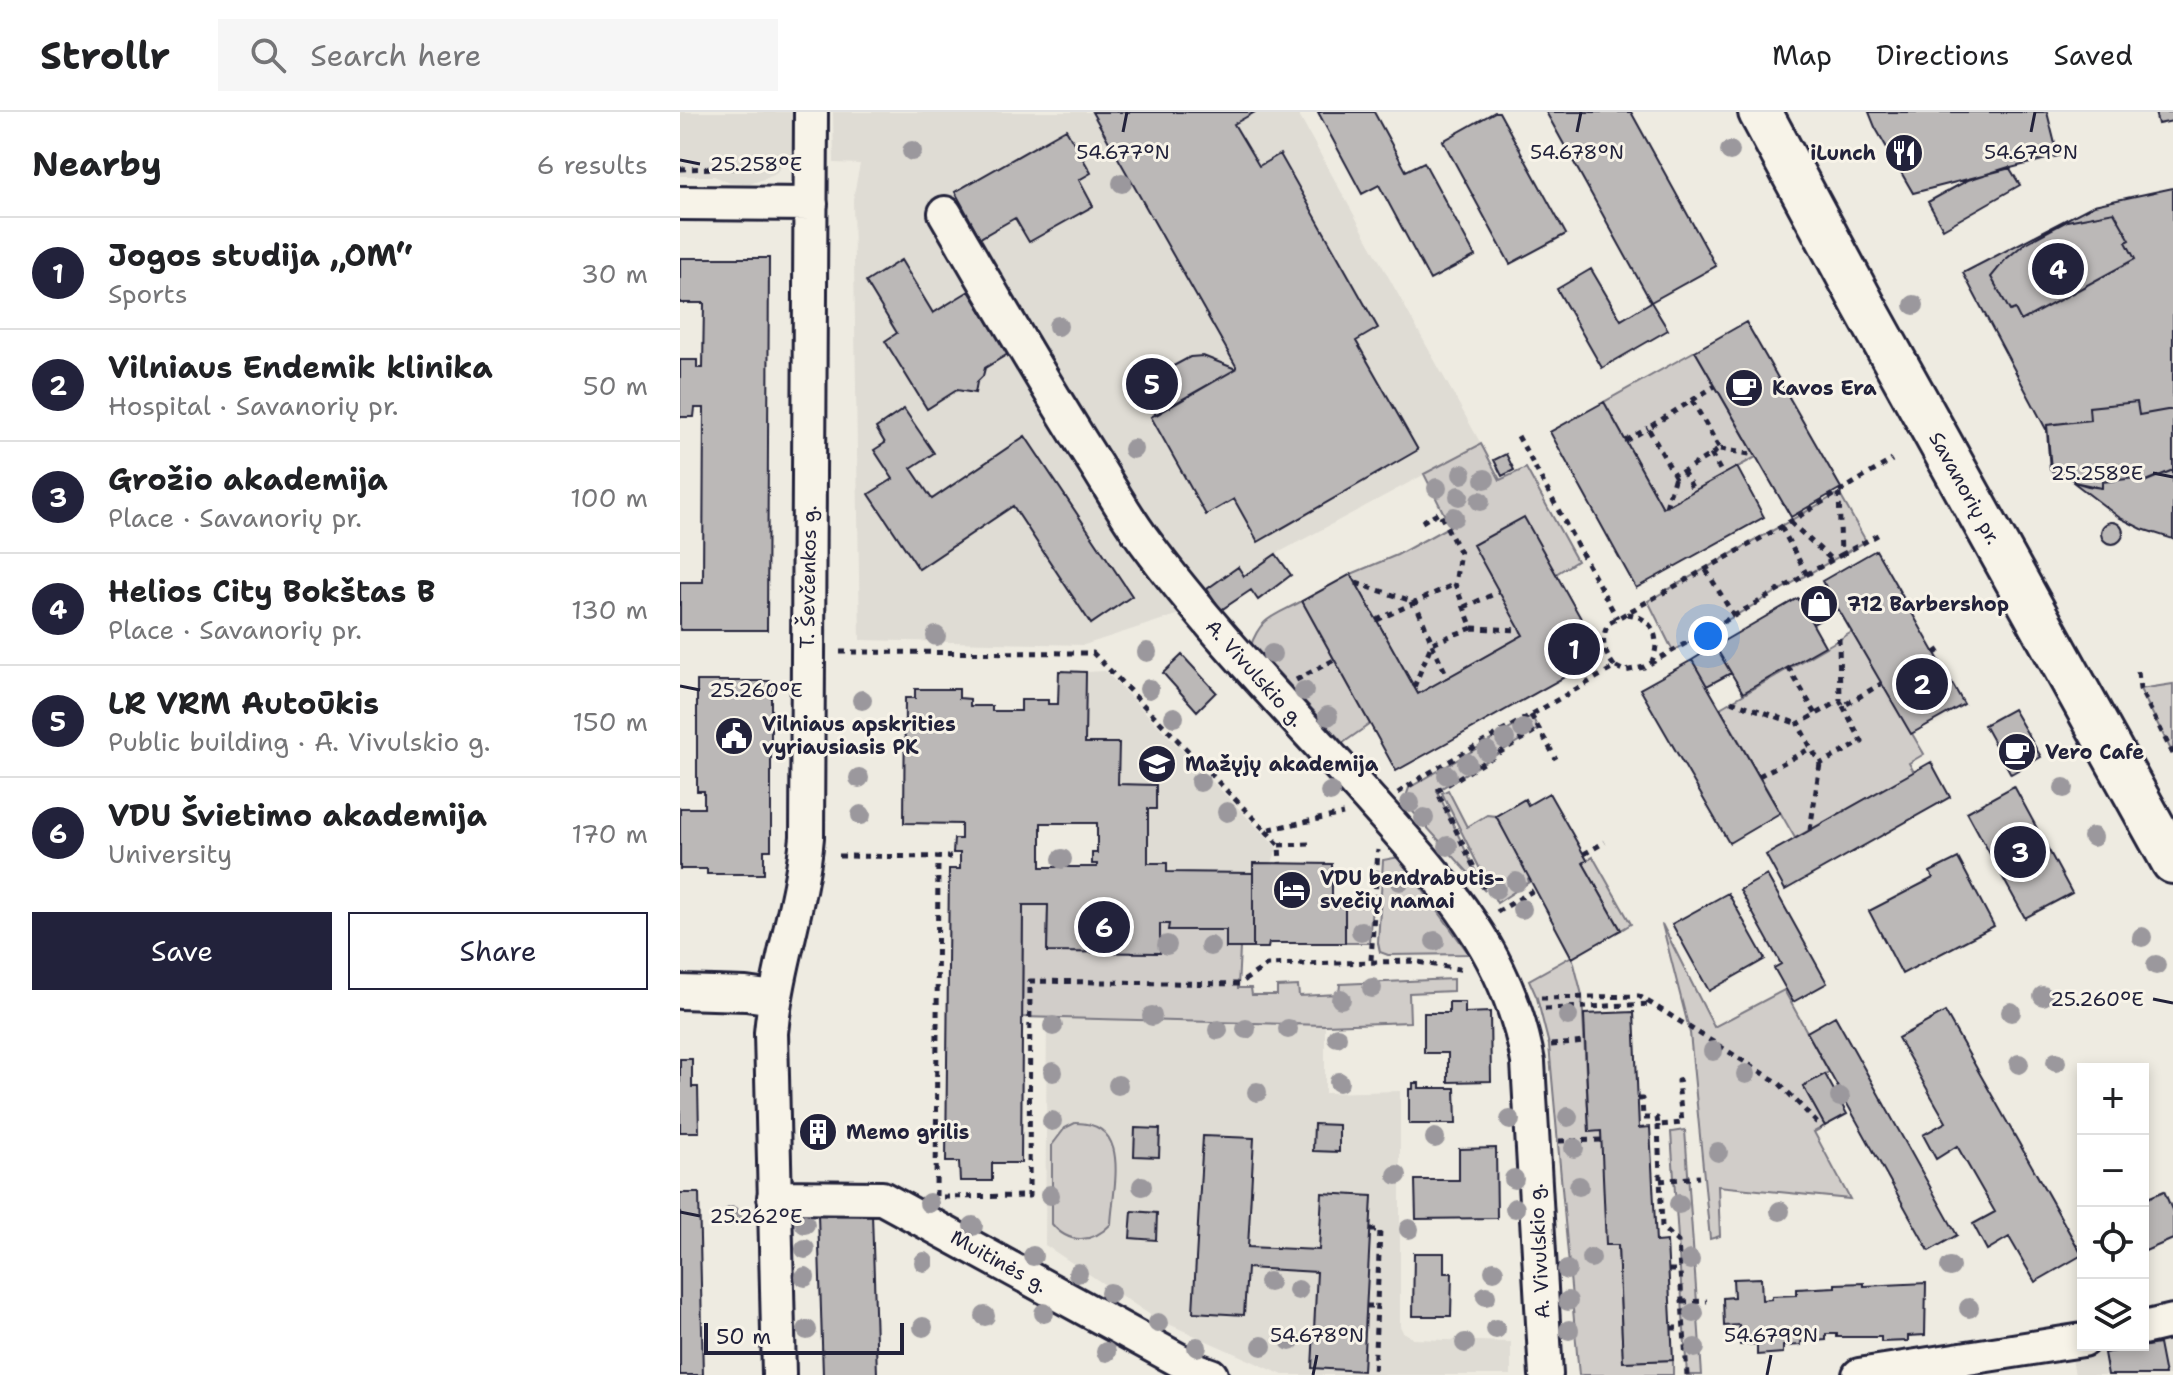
<!DOCTYPE html>
<meta charset="utf-8">
<style>
:root{--surface:#fff;--page:#f6f6f6;--text:#202124;--muted:#757577;--line:#e0e0e0;--accent:#22223b}
body{margin:0;font-family:"Shantell Sans",sans-serif;background:var(--page);color:var(--text)}
.controls{position:absolute;right:24px;bottom:24px;display:grid;overflow:hidden;border-radius:0px;box-shadow:0 4px 12px #0003}
.controls button{width:72px;height:72px;display:grid;place-items:center;padding:0;border:0;border-bottom:2px solid var(--line);background:var(--surface);color:var(--text);font:40px sans-serif}
.scale{position:absolute;left:24px;bottom:20px;width:200px;box-sizing:border-box;padding-left:8px;border:4px solid #22223b;border-top:0;font-size:22px;line-height:28px;white-space:nowrap;color:#22223b;-webkit-text-stroke:6px #f7f3e8;paint-order:stroke}
.you{position:absolute;left:1028px;top:524px;width:28px;height:28px;margin:-20px;border:6px solid #fff;border-radius:50%;background:#1a73e8;box-shadow:0 0 0 12px #1a73e833}
.badge{display:grid;place-items:center;width:52px;height:52px;border-radius:50%;background:var(--accent);color:#fff;font-size:26px;font-weight:700}
.pin{position:absolute;translate:-50% -50%;border:4px solid #fff;box-shadow:0 2px 8px #0006}
.list{margin:0;padding:0;list-style:none}
h2{display:flex;justify-content:space-between;align-items:center;height:104px;margin:0;padding:0 32px;font-size:34px}
h2 small{font-size:26px;font-weight:400;color:var(--muted)}
.list li{display:grid;grid-template-columns:52px 1fr auto;gap:24px;align-items:center;box-sizing:border-box;height:112px;padding:0 32px;border-top:2px solid var(--line)}
.list b{display:block;font-size:30px;white-space:nowrap}
.list p{margin:0;font-size:26px;white-space:nowrap;color:var(--muted)}
.list em{font-size:26px;font-style:normal;color:var(--muted)}
.actions{display:flex;gap:16px;padding:24px 32px}
.actions a{flex:1;padding:18px 0;border:2px solid var(--accent);border-radius:0px;text-align:center;font-size:28px;color:var(--accent)}
.actions .main{background:var(--accent);color:#fff}
.icon{flex:none;width:44px;height:44px;fill:none;stroke:currentColor;stroke-width:2;stroke-linecap:round;stroke-linejoin:round}
.map{position:relative;flex:none;width:1493px;height:1263px;overflow:hidden}
header{display:flex;align-items:center;gap:48px;box-sizing:border-box;height:112px;padding:0 40px;background:var(--surface);border-bottom:2px solid var(--line)}
header strong{font-size:38px}
nav{display:flex;gap:44px;margin-inline-start:auto;font-size:28px}
.search{width:560px;height:72px;background:var(--page);display:flex;align-items:center;gap:20px;box-sizing:border-box;padding:0 28px;border-radius:0px;color:var(--muted);font-size:30px}
main{display:flex}
aside{flex:1;background:var(--surface)}
.map>svg:first-child{display:block}
.built{fill:#dfdcd4}
.green{fill:#d1cdc9;stroke:#7a7882;stroke-width:2}
.building{fill:#bbb8b7;stroke:#22223b;stroke-width:2;fill-rule:evenodd}
.lines{fill:none;stroke-linecap:round;stroke-linejoin:round}
.minor-casing{stroke:#22223b;stroke-width:38}
.major-casing{stroke:#22223b;stroke-width:48}
.path{stroke:#22223b;stroke-width:5;stroke-dasharray:6 6;stroke-linecap:butt}
.minor{stroke:#f7f3e8;stroke-width:32}
.major{stroke:#f7f3e8;stroke-width:42}
.tree{fill:#9b989d}
.ticks{fill:none;stroke:#22223b;stroke-width:3}
.labels{text-anchor:middle;stroke-width:6;stroke-linejoin:round;paint-order:stroke}
.poi-label{font-size:20px;font-weight:bold;fill:#22223b;stroke:#f7f3e8;text-anchor:start}
.street-label{font-size:20px;fill:#22223b;stroke:#f7f3e8}
.ticks-label{font-size:20px;text-anchor:middle;fill:#22223b;stroke:#f7f3e8;stroke-width:6;stroke-linejoin:round;paint-order:stroke}
</style>
<header>
<strong>Strollr</strong>
<div class="search"><svg class="icon" aria-label="search" viewBox="0 0 24 24"><circle cx="10" cy="10" r="6"/><path d="M15 15l6 6"/></svg>Search here</div>
<nav><a>Map</a><a>Directions</a><a>Saved</a></nav>
</header>
<main>
<aside>
<h2>Nearby<small>6 results</small></h2>
<ul class="list">
<li><span class="badge">1</span><div><b>Jogos studija „OM“</b><p>Sports</p></div><em>30 m</em></li>
<li><span class="badge">2</span><div><b>Vilniaus Endemik klinika</b><p>Hospital · Savanorių pr.</p></div><em>50 m</em></li>
<li><span class="badge">3</span><div><b>Grožio akademija</b><p>Place · Savanorių pr.</p></div><em>100 m</em></li>
<li><span class="badge">4</span><div><b>Helios City Bokštas B</b><p>Place · Savanorių pr.</p></div><em>130 m</em></li>
<li><span class="badge">5</span><div><b>LR VRM Autoūkis</b><p>Public building · A. Vivulskio g.</p></div><em>150 m</em></li>
<li><span class="badge">6</span><div><b>VDU Švietimo akademija</b><p>University</p></div><em>170 m</em></li>
</ul>
<div class="actions"><a class="main">Save</a><a>Share</a></div>
</aside>
<div class="map">
<svg width="1493" height="1263" viewBox="0 0 1493 1263">
<rect width="100%" height="100%" fill="#eeebe1"/>
<filter id="ink" filterUnits="userSpaceOnUse"><feTurbulence type="fractalNoise" baseFrequency=".0125" numOctaves="2"/><feDisplacementMap in="SourceGraphic" scale="16" xChannelSelector="R" yChannelSelector="G"/><feConvolveMatrix kernelMatrix="1 2 1 2 8 2 1 2 1" color-interpolation-filters="sRGB"/></filter>
<g filter="url(#ink)">
<path class="built" d="M 0,0 L 113,0 L 113,34 L 109,46 L 94,63 L 70,72 L 50,71 L 34,64 L 0,64 Z
M 153,0 L 617,0 L 801,332 L 596,442 L 564,464 L 558,456 L 527,477 L 532,485 L 518,496 L 404,533 L 180,528 L 173,87 L 180,52 L 154,51 Z
M 425,559 L 597,736 L 592,751 L 573,752 L 573,761 L 487,760 L 468,751 L 468,697 L 476,697 L 438,672 L 439,632 L 405,631 L 406,560 Z
M 367,905 L 645,913 L 645,981 L 720,979 L 720,1214 L 723,1220 L 733,1227 L 831,1230 L 831,1263 L 603,1263 L 475,1206 L 365,1133 Z
M 1493,1216 L 1493,1263 L 1395,1263 L 1390,1237 L 1408,1233 L 1463,1233 L 1463,1222 Z"/>
<path class="green" d="M 1015,239 L 1076,345 L 983,396 L 924,290 Z
M 801,332 L 820,368 L 846,356 L 897,449 L 876,462 L 843,523 L 738,582 L 671,462 L 717,443 L 770,414 L 744,362 Z
M 1159,381 L 1186,429 L 993,539 L 968,489 Z
M 622,489 L 690,612 L 663,631 L 586,547 L 581,552 L 570,536 C 580,505 594,504 622,489 Z
M 1172,520 L 1244,642 L 1229,651 L 1234,660 L 1115,726 L 1040,596 Z
M 1493,572 L 1493,642 L 1460,577 Z
M 852,604 L 858,617 L 757,679 L 805,779 L 724,690 L 729,676 Z
M 768,678 L 787,715 L 807,703 L 816,704 L 851,765 L 848,767 L 849,770 L 817,791 L 762,681 Z
M 719,745 L 789,842 L 708,843 L 700,840 L 698,831 L 703,748 Z
M 913,745 L 951,812 L 941,818 L 903,751 Z
M 343,793 L 368,793 L 367,839 L 480,812 L 489,812 L 489,818 L 546,818 L 560,836 L 558,876 L 571,876 L 572,883 L 597,883 L 597,875 L 618,874 L 619,884 L 659,882 L 660,872 L 773,867 L 773,879 L 729,881 L 730,910 L 645,913 L 342,905 Z
M 692,794 L 689,831 L 665,831 L 665,795 Z
M 982,812 L 1034,915 L 1104,878 L 1149,960 L 1123,974 L 1145,1014 L 1134,1020 L 1170,1087 L 1038,1074 L 1040,1124 L 1030,1127 L 1010,921 Z
M 892,844 L 902,883 L 909,1019 L 921,1019 L 938,1133 L 943,1250 L 993,1248 L 993,1263 L 899,1263 L 869,933 L 857,886 L 849,868 Z
M 395,1011 C 452,1010 433,1074 431,1112 C 413,1131 389,1133 372,1112 L 372,1033 L 385,1016 Z
M 1005,1018 L 1022,1263 L 1007,1263 L 991,1020 Z"/>
<path class="building" d="M 412,0 L 575,0 L 554,12 L 579,54 L 600,42 L 698,216 L 676,229 L 738,338 L 578,430 L 554,387 L 526,403 L 471,305 L 556,257 L 556,254 Z
M 638,0 L 694,0 L 726,59 L 744,50 L 795,144 L 750,168 L 699,73 L 682,82 Z
M 815,0 L 819,0 L 886,122 L 830,152 L 763,29 Z
M 866,0 L 951,0 L 1036,154 L 971,190 Z
M 1189,0 L 1367,0 L 1378,44 L 1233,81 L 1195,15 Z
M 1475,0 L 1493,0 L 1493,9 L 1478,12 Z
M 386,17 L 411,61 L 399,68 L 413,94 L 349,130 L 335,106 L 300,126 L 275,80 Z
M 1329,55 L 1340,73 L 1263,117 L 1248,90 L 1288,68 Z
M 1493,76 L 1493,297 L 1459,303 L 1457,290 L 1409,295 L 1410,308 L 1367,313 L 1371,357 L 1394,368 L 1370,358 L 1367,319 L 1283,161 L 1414,93 ZM 1434,100 L 1450,128 L 1446,130 L 1455,147 L 1341,209 L 1335,197 L 1330,199 L 1311,165 L 1325,148 L 1344,132 L 1387,109 Z
M 1434,100 L 1450,128 L 1446,130 L 1455,147 L 1341,209 L 1335,197 L 1330,199 L 1311,165 L 1325,148 L 1344,132 L 1387,109 Z
M 0,146 L 89,146 L 87,518 L 0,518 L 0,470 L 23,470 L 24,296 L 15,296 L 14,305 L 0,305 L 0,248 L 17,248 L 17,256 L 23,256 L 24,191 L 0,191 Z
M 221,148 L 253,201 L 289,179 L 328,242 L 305,256 L 303,264 L 297,270 L 295,281 L 277,278 L 247,297 L 205,229 L 217,221 L 186,170 Z
M 911,157 L 941,208 L 971,190 L 988,218 L 922,256 L 877,177 Z
M 1066,210 L 1161,376 L 1111,405 L 1015,239 Z
M 523,244 L 556,257 L 476,303 L 460,272 L 510,245 Z
M 924,290 L 983,396 L 1057,355 L 1084,405 L 956,476 L 870,320 Z
M 1457,290 L 1459,303 L 1493,297 L 1493,358 L 1464,370 L 1463,365 L 1422,370 L 1422,376 L 1394,370 L 1394,367 L 1371,357 L 1367,313 L 1410,308 L 1409,295 Z
M 224,297 L 254,341 L 231,356 L 252,387 L 345,324 L 452,484 L 411,512 L 333,394 L 239,457 L 189,382 L 213,367 L 194,338 L 205,331 L 196,316 Z
M 826,342 L 834,358 L 822,364 L 814,348 Z
M 1493,358 L 1493,427 L 1462,417 L 1440,406 L 1393,370 L 1394,368 L 1394,370 L 1408,374 L 1422,376 L 1422,370 L 1463,365 L 1464,370 Z
M 844,405 L 922,544 L 716,659 L 622,489 L 671,462 L 738,582 L 843,523 L 793,433 Z
M1421 421a11 11 0 1 1 22 0a11 11 0 1 1-22 0Z
M 1196,438 L 1284,592 L 1231,622 L 1142,469 Z
M 596,442 L 611,463 L 578,488 L 571,478 L 541,498 L 527,477 L 558,455 L 564,464 Z
M 1145,473 L 1158,497 L 1133,512 L 1119,488 Z
M 1118,486 L 1145,534 L 1063,581 L 1035,534 Z
M 1035,534 L 1051,561 L 1027,574 L 1012,548 Z
M 502,543 L 536,580 L 517,599 L 483,561 Z
M 1012,548 L 1100,701 L 1049,731 L 960,577 Z
M 379,559 L 406,560 L 405,631 L 439,631 L 438,672 L 476,673 L 476,697 L 468,697 L 468,751 L 487,751 L 487,760 L 573,761 L 573,836 L 546,836 L 546,818 L 488,818 L 489,812 L 480,812 L 480,841 L 367,840 L 368,793 L 343,793 L 341,1051 L 312,1051 L 312,1069 L 280,1069 L 279,1050 L 266,1050 L 269,757 L 280,757 L 280,741 L 273,741 L 274,727 L 281,727 L 281,712 L 224,711 L 225,586 L 235,586 L 235,577 L 279,577 L 279,586 L 290,587 L 290,594 L 312,594 L 312,599 L 341,599 L 341,588 L 368,588 L 368,592 L 378,592 ZM 361,711 L 417,711 L 417,741 L 412,741 L 412,752 L 417,752 L 417,755 L 361,755 Z
M 17,569 L 91,569 L 91,738 L 84,738 L 84,762 L 27,762 L 27,757 L 0,757 L 0,696 L 24,696 L 24,679 L 17,679 Z
M 1333,597 L 1361,645 L 1331,662 L 1304,613 Z
M 1251,650 L 1270,685 L 1105,778 L 1086,743 Z
M 1334,674 L 1392,781 L 1345,806 L 1287,700 Z
M 869,681 L 907,748 L 903,751 L 941,818 L 892,846 L 816,704 L 845,687 L 848,693 Z
M 1278,746 L 1314,814 L 1222,862 L 1189,799 L 1253,766 L 1250,760 Z
M 573,751 L 652,752 L 652,795 L 665,795 L 665,831 L 589,831 L 588,836 L 573,836 Z
M 1087,763 L 1147,871 L 1113,890 L 1094,856 L 1101,852 L 1060,778 Z
M 1048,781 L 1085,847 L 1029,879 L 992,812 Z
M 769,890 L 785,890 L 785,901 L 810,900 L 811,969 L 768,970 L 768,941 L 744,941 L 744,901 L 769,901 Z
M 954,900 L 959,1016 L 970,1015 L 976,1130 L 987,1129 L 993,1248 L 943,1250 L 938,1133 L 926,1133 L 921,1019 L 909,1020 L 904,902 Z
M 1265,900 L 1402,1143 L 1355,1170 L 1329,1125 L 1307,1138 L 1293,1112 L 1315,1100 L 1277,1034 L 1256,1047 L 1243,1023 L 1266,1010 L 1218,926 Z
M 1155,904 L 1277,1123 L 1249,1139 L 1127,920 Z
M 0,947 L 12,947 L 12,975 L 18,975 L 19,1020 L 0,1020 Z
M 1145,962 L 1167,1002 L 1145,1014 L 1123,974 Z
M 733,971 L 739,971 L 739,976 L 775,976 L 776,1012 L 729,1012 L 729,977 L 733,977 Z
M 132,1012 L 144,1012 L 143,1028 L 132,1028 Z
M 634,1012 L 659,1013 L 659,1040 L 633,1039 Z
M 455,1016 L 480,1017 L 479,1045 L 454,1044 Z
M 523,1024 L 574,1026 L 568,1135 L 639,1138 L 642,1081 L 692,1084 L 683,1259 L 632,1256 L 637,1160 L 567,1156 L 564,1203 L 513,1200 Z
M 816,1036 L 817,1106 L 736,1107 L 735,1068 L 779,1068 L 779,1037 Z
M 1484,1079 L 1493,1100 L 1493,1127 L 1463,1140 L 1463,1088 Z
M 0,1081 L 19,1081 L 23,1263 L 0,1263 Z
M 452,1099 L 477,1101 L 476,1128 L 450,1126 Z
M 192,1101 L 197,1263 L 143,1263 L 138,1102 Z
M 734,1141 L 764,1141 L 764,1161 L 772,1161 L 771,1204 L 733,1204 Z
M 1081,1166 L 1082,1188 L 1092,1187 L 1092,1184 L 1117,1183 L 1117,1177 L 1155,1175 L 1155,1172 L 1184,1171 L 1184,1174 L 1246,1171 L 1245,1223 L 1228,1224 L 1228,1229 L 1201,1230 L 1201,1225 L 1157,1225 L 1157,1222 L 1146,1222 L 1146,1228 L 1121,1230 L 1121,1233 L 1103,1234 L 1103,1241 L 1077,1243 L 1077,1232 L 1060,1233 L 1059,1213 L 1044,1214 L 1043,1186 L 1054,1185 L 1053,1167 Z
M 1479,1232 L 1485,1263 L 1428,1263 L 1424,1241 Z"/>
<g class="lines">
<g class="minor-casing">
<path id="minor" d="M 0,91 L 131,92
M 265,101 C 314,185 362,269 414,350 C 431,377 447,406 466,431 C 528,515 602,591 672,668 C 750,756 827,830 848,950 L 866,1263
M 0,880 L 66,882 L 94,886
M 94,1085 L 202,1086 L 517,1258 L 531,1263
M 1463,1216 L 1493,1209
M 99,1263 L 91,921 C 97,855 121,792 127,725 L 131,0
M 1179,1263 L 1403,1228"/>
</g>
<g class="major-casing">
<path id="major" d="M 1080,0 L 1183,192 L 1493,750"/>
</g>
<path class="path" d="M 0,57 L 94,55 L 102,44
M 1012,288 L 1040,337 L 995,364 L 968,316 L 1035,274
M 838,324 L 937,506
M 946,329 L 968,316
M 1040,337 L 1075,343
M 1031,342 L 1043,363
M 1003,359 L 1014,379
M 986,395 L 995,364
M 742,410 L 759,400 L 780,441 L 775,472 L 792,516 L 752,531 L 735,490 L 775,472
M 1110,410 L 1152,448
M 1101,415 L 1127,463
M 1161,443 L 1203,420
M 1026,458 L 1054,504
M 676,471 L 735,490
M 784,495 L 819,480
M 947,502 C 973,505 982,527 972,549
M 697,508 L 734,491
M 792,516 L 841,518
M 1159,526 L 1160,589
M 752,532 L 768,566
M 160,540 L 413,541 L 585,718 L 663,702
M 1255,541 L 1264,535
M 936,555 L 945,559 L 964,555 L 1161,443 L 1159,381
M 1108,555 L 1136,602
M 1458,560 L 1460,577 L 1493,642
M 616,568 L 654,548
M 734,575 L 752,531
M 1051,589 L 1118,612
M 1163,594 L 1182,630 L 1140,652 L 1118,612 L 1160,589 L 1163,594 L 1201,572
M 851,603 L 876,647
M 1079,664 L 1131,636
M 718,681 L 747,662 L 935,555 C 924,541 919,528 929,511 L 1101,415 L 1212,348
M 1130,718 L 1140,652
M 586,719 L 599,733 L 600,751
M 599,733 L 629,732
M 904,742 L 925,730
M 159,744 L 271,745
M 804,776 L 757,679 L 858,617
M 817,800 L 854,778
M 691,848 L 698,738
M 861,886 L 959,884 L 1099,971 L 1142,1016
M 865,897 L 970,892
M 871,933 L 905,930
M 958,987 L 962,987 L 963,1006 L 977,1006 L 978,1013 L 1002,1011 L 998,969 L 1006,967
M 978,1013 L 982,1116 L 998,1130 L 1007,1263
M 879,1029 L 922,1028
M 980,1069 L 1019,1065
M 256,1084 L 258,745
M 263,1085 L 349,1084 L 350,869 L 559,872 L 587,853 L 732,849 L 785,858
M 690,1118 L 700,1118 L 694,1263
M 989,1158 L 1000,1158
M 1002,1190 L 1027,1189
M 686,1194 L 696,1194
M 991,1216 L 1003,1216"/>
<use href="#minor" class="minor"/>
<use href="#major" class="major"/>
</g>
<g class="tree">
<circle cx="232" cy="39" r="10"/>
<circle cx="1050" cy="39" r="10"/>
<circle cx="442" cy="71" r="10"/>
<circle cx="1234" cy="193" r="10"/>
<circle cx="378" cy="214" r="10"/>
<circle cx="453" cy="337" r="10"/>
<circle cx="782" cy="362" r="10"/>
<circle cx="805" cy="367" r="10"/>
<circle cx="757" cy="376" r="10"/>
<circle cx="779" cy="384" r="10"/>
<circle cx="800" cy="389" r="10"/>
<circle cx="774" cy="405" r="10"/>
<circle cx="256" cy="524" r="10"/>
<circle cx="467" cy="540" r="10"/>
<circle cx="592" cy="542" r="10"/>
<circle cx="469" cy="577" r="10"/>
<circle cx="624" cy="579" r="10"/>
<circle cx="182" cy="588" r="10"/>
<circle cx="648" cy="604" r="10"/>
<circle cx="494" cy="605" r="10"/>
<circle cx="843" cy="617" r="10"/>
<circle cx="825" cy="627" r="10"/>
<circle cx="807" cy="639" r="10"/>
<circle cx="787" cy="651" r="10"/>
<circle cx="767" cy="663" r="10"/>
<circle cx="179" cy="666" r="10"/>
<circle cx="520" cy="670" r="10"/>
<circle cx="1384" cy="676" r="10"/>
<circle cx="650" cy="680" r="10"/>
<circle cx="730" cy="691" r="10"/>
<circle cx="547" cy="700" r="10"/>
<circle cx="181" cy="703" r="10"/>
<circle cx="744" cy="706" r="10"/>
<circle cx="1413" cy="725" r="10"/>
<circle cx="768" cy="734" r="10"/>
<circle cx="382" cy="747" r="10"/>
<circle cx="720" cy="769" r="10"/>
<circle cx="836" cy="770" r="10"/>
<circle cx="816" cy="777" r="10"/>
<circle cx="842" cy="797" r="10"/>
<circle cx="681" cy="819" r="10"/>
<circle cx="1462" cy="825" r="10"/>
<circle cx="755" cy="829" r="10"/>
<circle cx="487" cy="833" r="10"/>
<circle cx="530" cy="834" r="10"/>
<circle cx="1476" cy="853" r="10"/>
<circle cx="692" cy="876" r="10"/>
<circle cx="1363" cy="884" r="10"/>
<circle cx="661" cy="887" r="10"/>
<circle cx="1331" cy="900" r="10"/>
<circle cx="472" cy="904" r="10"/>
<circle cx="888" cy="904" r="10"/>
<circle cx="373" cy="914" r="10"/>
<circle cx="566" cy="917" r="10"/>
<circle cx="608" cy="917" r="10"/>
<circle cx="538" cy="918" r="10"/>
<circle cx="657" cy="925" r="10"/>
<circle cx="1033" cy="939" r="10"/>
<circle cx="1376" cy="950" r="10"/>
<circle cx="1339" cy="952" r="10"/>
<circle cx="373" cy="960" r="10"/>
<circle cx="1066" cy="962" r="10"/>
<circle cx="659" cy="970" r="10"/>
<circle cx="438" cy="973" r="10"/>
<circle cx="577" cy="980" r="10"/>
<circle cx="1160" cy="985" r="10"/>
<circle cx="888" cy="1005" r="10"/>
<circle cx="830" cy="1008" r="10"/>
<circle cx="372" cy="1009" r="10"/>
<circle cx="755" cy="1026" r="10"/>
<circle cx="894" cy="1036" r="10"/>
<circle cx="1038" cy="1040" r="10"/>
<circle cx="717" cy="1063" r="10"/>
<circle cx="834" cy="1067" r="10"/>
<circle cx="462" cy="1074" r="10"/>
<circle cx="899" cy="1074" r="10"/>
<circle cx="370" cy="1083" r="10"/>
<circle cx="249" cy="1091" r="10"/>
<circle cx="999" cy="1092" r="10"/>
<circle cx="835" cy="1096" r="10"/>
<circle cx="1100" cy="1099" r="10"/>
<circle cx="52" cy="1104" r="10"/>
<circle cx="125" cy="1112" r="10"/>
<circle cx="293" cy="1114" r="10"/>
<circle cx="729" cy="1117" r="10"/>
<circle cx="125" cy="1137" r="10"/>
<circle cx="353" cy="1144" r="10"/>
<circle cx="911" cy="1146" r="10"/>
<circle cx="1010" cy="1148" r="10"/>
<circle cx="244" cy="1150" r="10"/>
<circle cx="1270" cy="1155" r="10"/>
<circle cx="887" cy="1158" r="10"/>
<circle cx="814" cy="1159" r="10"/>
<circle cx="398" cy="1161" r="10"/>
<circle cx="125" cy="1165" r="10"/>
<circle cx="589" cy="1170" r="10"/>
<circle cx="618" cy="1178" r="10"/>
<circle cx="430" cy="1181" r="10"/>
<circle cx="806" cy="1184" r="10"/>
<circle cx="888" cy="1189" r="10"/>
<circle cx="1289" cy="1196" r="10"/>
<circle cx="364" cy="1201" r="10"/>
<circle cx="1014" cy="1201" r="10"/>
<circle cx="305" cy="1204" r="10"/>
<circle cx="478" cy="1211" r="10"/>
<circle cx="243" cy="1215" r="10"/>
<circle cx="816" cy="1217" r="10"/>
<circle cx="127" cy="1218" r="10"/>
<circle cx="889" cy="1218" r="10"/>
<circle cx="610" cy="1229" r="10"/>
<circle cx="785" cy="1231" r="10"/>
<circle cx="582" cy="1234" r="10"/>
<circle cx="517" cy="1235" r="10"/>
<circle cx="1015" cy="1236" r="10"/>
<circle cx="426" cy="1240" r="10"/>
</g>
</g>
<path class="ticks" d="M 443,20 L 447,0M 897,20 L 901,0M 1351,20 L 1355,0M 0,48 L 20,52M 1473,361 L 1493,365M 0,574 L 20,578M 1473,887 L 1493,891M 0,1100 L 20,1104M 633,1263 L 637,1243M 1087,1263 L 1091,1243"/>
<defs>
<g id="restaurant-disc" transform="scale(2)"><circle r="9.5" fill="#22223b" stroke="#f7f3e8"/><path d="M-5-6h1v4h1v-4h1v4h1v-4h1v5L-1.5 .5V6h-2V.5L-5-1ZM5-6V6H3V1.5H1.5Q1.5-4 5-6Z" fill="#fff"/></g>
<g id="cafe-disc" transform="scale(2)"><circle r="9.5" fill="#22223b" stroke="#f7f3e8"/><path d="M-5.5-4.5H6V0H3Q3 3.5 0 3.5H-2.5Q-5.5 3.5-5.5 0ZM3-3.2v2h1.7v-2ZM-6 4.5H4V6H-6Z" fill="#fff"/></g>
<g id="shop-disc" transform="scale(2)"><circle r="9.5" fill="#22223b" stroke="#f7f3e8"/><path d="M-5-2.5h2.3a2.7 3.5 0 0 1 5.4 0H5L5.5 6h-11ZM-1.5-2.5h3a1.5 2.3 0 0 0-3 0Z" fill="#fff"/></g>
<g id="civic-disc" transform="scale(2)"><circle r="9.5" fill="#22223b" stroke="#f7f3e8"/><path d="M-.6-6.5H3V-4.5H.6V-3L4-1V1h2V6H-6V1h2V-1L-.6-3ZM-1.2 2.5V6h2.4V2.5Z" fill="#fff"/></g>
<g id="school-disc" transform="scale(2)"><circle r="9.5" fill="#22223b" stroke="#f7f3e8"/><path d="M0-5L7-2L0 1L-7-2ZM-4 1L0 2.5L4 1V4Q0 6-4 4Z" fill="#fff"/></g>
<g id="hotel-disc" transform="scale(2)"><circle r="9.5" fill="#22223b" stroke="#f7f3e8"/><path d="M-6-4.5h1.5V1H6V5H4.5V3h-9V5H-6ZM-4 0a1.8 1.8 0 1 1 3.6 0ZM.5 0V-2.5h3Q6-2.5 6 0Z" fill="#fff"/></g>
<g id="building-disc" transform="scale(2)"><circle r="9.5" fill="#22223b" stroke="#f7f3e8"/><path d="M-4-6H4V6H1V3H-1V6H-4ZM-2.5-4.3h1.7v1.8h-1.7ZM.8-4.3h1.7v1.8H.8ZM-2.5-1h1.7V.8h-1.7ZM.8-1h1.7V.8H.8Z" fill="#fff"/></g>
</defs>
<g fill-rule="evenodd">
<use href="#restaurant-disc" x="1224" y="41"/>
<use href="#cafe-disc" x="1064" y="276"/>
<use href="#shop-disc" x="1139" y="492"/>
<use href="#civic-disc" x="54" y="624"/>
<use href="#cafe-disc" x="1337" y="640"/>
<use href="#school-disc" x="477" y="652"/>
<use href="#hotel-disc" x="612" y="778"/>
<use href="#building-disc" x="138" y="1020"/>
</g>
<g class="labels">
<g class="poi-label">
<text x="1196" y="48" text-anchor="end">iLunch</text>
<text x="1092" y="283">Kavos Era</text>
<text x="1167" y="499">712 Barbershop</text>
<text x="82" y="619">Vilniaus apskrities<tspan x="82" dy="23">vyriausiasis PK</tspan></text>
<text x="1365" y="647">Vero Cafe</text>
<text x="505" y="659">Mažųjų akademija</text>
<text x="640" y="773">VDU bendrabutis-<tspan x="640" dy="23">svečių namai</tspan></text>
<text x="166" y="1027">Memo grilis</text>
</g>
<g class="street-label">
<text transform="translate(1285 376) rotate(61)" y="7">Savanorių pr.</text>
<text transform="translate(128 465) rotate(-89)" y="7">T. Ševčenkos g.</text>
<text transform="translate(575 561) rotate(48)" y="7">A. Vivulskio g.</text>
<text transform="translate(859 1139) rotate(-93)" y="7">A. Vivulskio g.</text>
<text transform="translate(319 1149) rotate(29)" y="7">Muitinės g.</text>
</g>
</g>
<g class="ticks-label">
<text x="443" y="47">54.677°N</text>
<text x="897" y="47">54.678°N</text>
<text x="1351" y="47">54.679°N</text>
<text x="76" y="59">25.258°E</text>
<text x="1417" y="368">25.258°E</text>
<text x="76" y="585">25.260°E</text>
<text x="1417" y="894">25.260°E</text>
<text x="76" y="1111">25.262°E</text>
<text x="637" y="1230">54.678°N</text>
<text x="1091" y="1230">54.679°N</text>
</g>
</svg>
<div class="controls">
<button>+</button>
<button>−</button>
<button><svg class="icon" aria-label="locate" viewBox="0 0 24 24"><circle cx="12" cy="12" r="6"/><path d="M12 2v4M12 18v4M2 12h4M18 12h4"/></svg></button>
<button><svg class="icon" aria-label="layers" viewBox="0 0 24 24"><path d="M12 4l9 5-9 5-9-5zM3 14l9 5 9-5"/></svg></button>
</div>
<div class="scale">50 m</div>
<div class="you"></div>
<div class="pin badge" style="left:894px;top:537px">1</div>
<div class="pin badge" style="left:1242px;top:572px">2</div>
<div class="pin badge" style="left:1340px;top:740px">3</div>
<div class="pin badge" style="left:1378px;top:157px">4</div>
<div class="pin badge" style="left:472px;top:272px">5</div>
<div class="pin badge" style="left:424px;top:815px">6</div>
</div>
</main>
